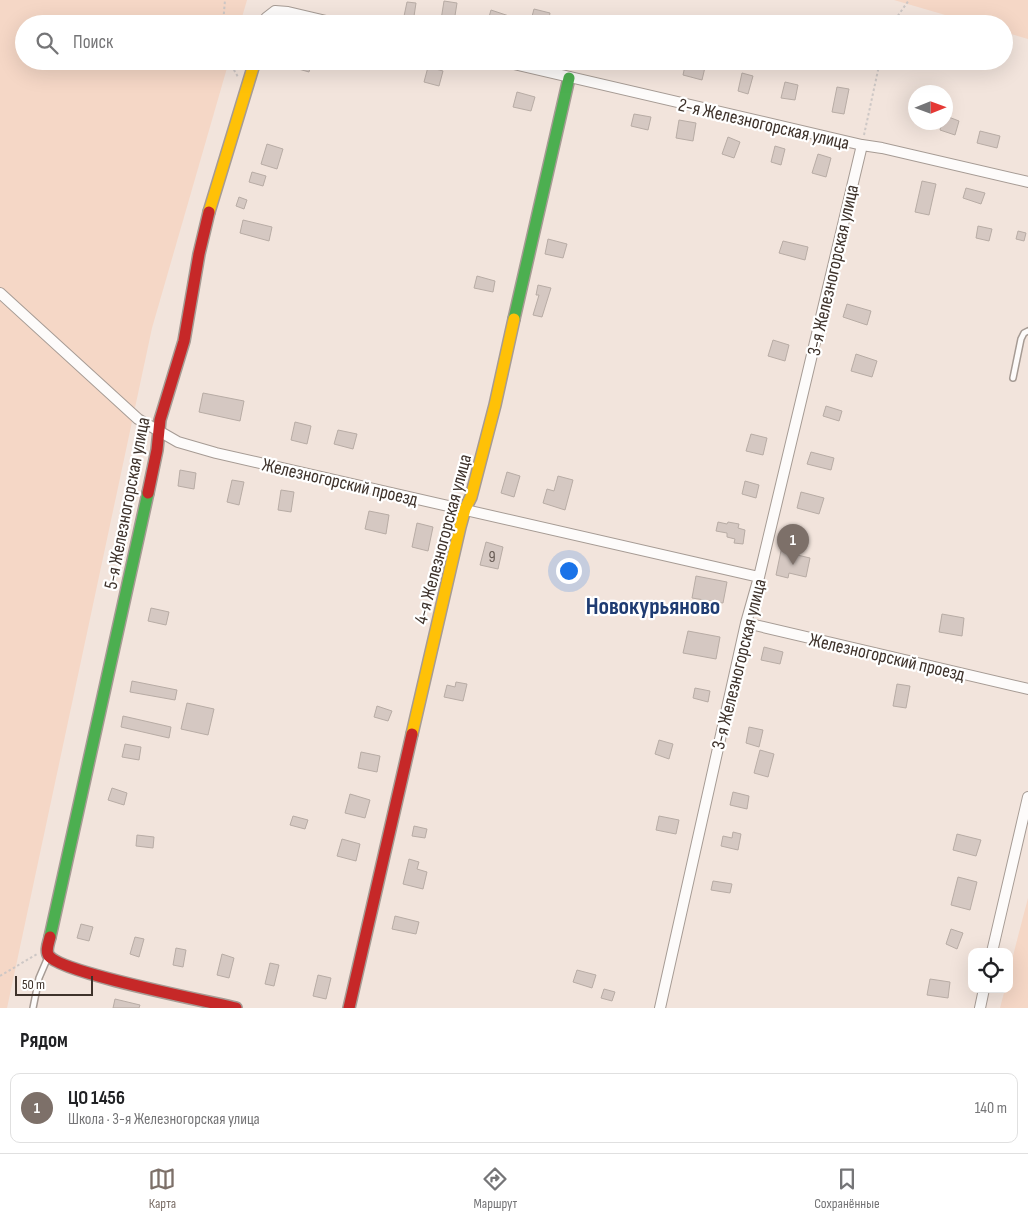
<!DOCTYPE html>
<html lang="ru">
<meta charset="utf-8">
<style>
:root{--surface:#fff;--page:#f6f6f6;--text:#202124;--muted:#757577;--line:#e0e0e0;--accent:#7d7069}
body{margin:0;font-family:"Sofia Sans Condensed",sans-serif;background:var(--page);color:var(--text)}
.controls{position:absolute;right:15px;bottom:15px;display:grid;overflow:hidden;border-radius:10px;box-shadow:0 5px 20px #0002}
.controls button{width:45px;height:45px;display:grid;place-items:center;padding:0;border:0;border-bottom:1px solid var(--line);background:var(--surface);color:var(--text);font:25px sans-serif}
.compass{position:absolute;left:908px;top:85px;width:45px;height:45px;border-radius:50%;background:var(--surface);box-shadow:0 5px 20px #0002;rotate:89deg}
.scale{position:absolute;left:15px;bottom:12px;width:78px;box-sizing:border-box;padding-left:5px;border:2px solid #3e322b;border-top:0;font-size:14px;line-height:18px;white-space:nowrap;color:#3e322b;-webkit-text-stroke:4px #fff;paint-order:stroke}
.you{position:absolute;left:568px;top:570px;width:18px;height:18px;margin:-12px;border:4px solid #fff;border-radius:50%;background:#1a73e8;box-shadow:0 0 0 8px #1a73e833}
.badge{display:grid;place-items:center;width:32px;height:32px;border-radius:50%;background:var(--accent);color:#fff;font-size:16px;font-weight:700}
.pin{position:absolute;translate:-50% -41px;filter:drop-shadow(0 1px 2px #0008)}
.pin::after{content:'';position:absolute;top:26px;width:18px;height:15px;background:inherit;clip-path:polygon(0 0,100% 0,50% 100%)}
.list{margin:0;padding:0;list-style:none}
h2{display:flex;justify-content:space-between;align-items:center;height:65px;margin:0;padding:0 20px;font-size:21px}
h2 small{font-size:16px;font-weight:400;color:var(--muted)}
.list li{display:grid;grid-template-columns:32px 1fr auto;gap:15px;align-items:center;box-sizing:border-box;height:70px;margin:0 10px 10px;padding:0 10px;border:1px solid var(--line);border-radius:10px}
.list b{display:block;font-size:19px;white-space:nowrap}
.list p{margin:0;font-size:16px;white-space:nowrap;color:var(--muted)}
.list em{font-size:16px;font-style:normal;color:var(--muted)}
.icon{flex:none;width:28px;height:28px;fill:none;stroke:currentColor;stroke-width:2;stroke-linecap:round;stroke-linejoin:round}
.map{position:relative;flex:none;width:1028px;height:1008px;overflow:hidden}
.search{position:absolute;background:var(--surface);box-shadow:0 5px 20px #0002;left:15px;right:15px;top:15px;height:55px;display:flex;align-items:center;gap:12px;box-sizing:border-box;padding:0 18px;border-radius:28px;color:var(--muted);font-size:19px}
.sheet{height:145px;background:var(--surface)}
nav{display:flex;justify-content:space-around;align-items:center;box-sizing:border-box;height:70px;border-top:1px solid var(--line);background:var(--surface);font-size:14px;color:var(--muted)}
nav a{display:grid;justify-items:center;gap:2px}
nav .on{color:var(--accent)}
.map>svg:first-child{display:block}
.green{fill:#f5d7c6}
.building{fill:#d5c8c2;stroke:#b8aca5}
.lines{fill:none;stroke-linecap:round;stroke-linejoin:round}
.lane-casing{stroke:#a69b94;stroke-width:8}
.street-casing{stroke:#a69b94;stroke-width:12}
.fast-casing{stroke:#a69b94;stroke-width:14}
.slow-casing{stroke:#a69b94;stroke-width:14}
.jam-casing{stroke:#a69b94;stroke-width:14}
.path{stroke:#cdc7c5;stroke-width:2;stroke-dasharray:2.5 2.5;stroke-linecap:butt}
.lane{stroke:#fdfbfa;stroke-width:5}
.street{stroke:#fdfbfa;stroke-width:10}
.fast{stroke:#4caf50;stroke-width:11}
.slow{stroke:#ffc107;stroke-width:11}
.jam{stroke:#c62828;stroke-width:11}
.labels{text-anchor:middle;stroke-width:4.5;stroke-linejoin:round;paint-order:stroke}
.number-label{font-size:16px;fill:#645851}
.street-label{font-size:19px;fill:#3e322b;stroke:#fff}
.district-label{font-size:24px;font-weight:bold;fill:#1f3c72;stroke:#fff}
</style>
<div class="map">
<svg width="1028" height="1008" viewBox="0 0 1028 1008">
<rect width="100%" height="100%" fill="#f2e4dc"/>
<path class="green" d="M 0,0 L 247,0 L 240,24 L 24,24 L 24,61 L 229,61 L 152,328 L 7,1008 L 0,1008 Z
M 894,0 L 1028,0 L 1028,39 L 1004,32 L 1004,24 L 976,24 Z
M 1028,898 L 1028,1008 L 1000,1008 L 1005,989 L 1009,989 L 1009,971 Z"/>
<path class="building" d="M 444,1 L 457,3 L 454,22 L 441,20 Z
M 407,2 L 416,3 L 413,23 L 403,21 Z
M 534,9 L 550,13 L 548,24 L 530,24 Z
M 491,10 L 509,16 L 507,24 L 487,24 Z
M 297,61 L 312,61 L 309,72 L 295,68 Z
M 686,61 L 706,63 L 702,80 L 683,75 Z
M 428,67 L 443,71 L 439,86 L 424,82 Z
M 742,73 L 753,76 L 748,94 L 738,91 Z
M 785,82 L 798,85 L 795,100 L 781,98 Z
M 837,87 L 849,89 L 844,114 L 832,112 Z
M 517,92 L 535,97 L 531,111 L 513,107 Z
M 634,114 L 651,117 L 648,130 L 631,126 Z
M 946,116 L 959,121 L 955,135 L 940,130 L 942,122 L 946,122 Z
M 679,120 L 696,123 L 693,141 L 676,138 Z
M 980,131 L 1000,136 L 997,148 L 977,143 Z
M 728,137 L 740,142 L 734,158 L 722,154 Z
M 267,144 L 283,149 L 277,169 L 261,164 Z
M 775,146 L 785,149 L 781,165 L 771,162 Z
M 818,154 L 831,158 L 826,177 L 812,173 Z
M 252,172 L 266,176 L 263,186 L 249,182 Z
M 922,181 L 936,184 L 929,215 L 915,212 Z
M 966,188 L 985,193 L 981,204 L 963,198 Z
M 239,197 L 247,200 L 244,209 L 236,206 Z
M 243,220 L 272,227 L 269,241 L 240,233 Z
M 978,226 L 992,229 L 989,241 L 976,238 Z
M 1018,231 L 1026,233 L 1024,241 L 1016,239 Z
M 548,239 L 567,244 L 563,258 L 545,254 Z
M 783,241 L 808,247 L 805,260 L 779,253 Z
M 477,276 L 495,281 L 493,292 L 474,288 Z
M 538,285 L 551,288 L 542,317 L 533,315 L 539,295 L 536,295 Z
M 847,304 L 871,311 L 867,325 L 843,317 Z
M 773,340 L 789,345 L 785,361 L 768,356 Z
M 856,354 L 877,361 L 872,377 L 851,371 Z
M 203,393 L 244,401 L 240,421 L 199,412 Z
M 826,406 L 842,411 L 839,421 L 823,416 Z
M 295,422 L 311,426 L 307,444 L 291,440 Z
M 338,430 L 357,434 L 353,449 L 334,444 Z
M 751,434 L 767,438 L 763,455 L 746,451 Z
M 811,452 L 834,458 L 831,470 L 807,464 Z
M 180,470 L 196,473 L 194,489 L 178,486 Z
M 507,472 L 520,476 L 514,497 L 501,493 Z
M 558,476 L 573,480 L 565,510 L 543,503 L 547,489 L 554,491 Z
M 232,480 L 244,482 L 239,505 L 227,502 Z
M 745,481 L 759,485 L 756,498 L 742,494 Z
M 281,490 L 294,492 L 291,512 L 278,510 Z
M 801,492 L 824,498 L 819,514 L 797,508 Z
M 369,511 L 389,515 L 386,534 L 365,529 Z
M 718,522 L 727,524 L 728,522 L 739,524 L 738,528 L 745,530 L 743,544 L 734,543 L 735,539 L 727,537 L 727,533 L 716,531 Z
M 417,523 L 433,527 L 428,551 L 412,547 Z
M 486,542 L 503,547 L 498,569 L 480,565 Z
M 782,546 L 794,549 L 793,554 L 810,558 L 806,577 L 789,573 L 788,578 L 776,575 Z
M 696,576 L 727,582 L 723,603 L 692,598 Z
M 151,608 L 169,612 L 166,625 L 148,621 Z
M 942,614 L 964,618 L 962,636 L 939,632 Z
M 688,631 L 720,637 L 716,659 L 683,653 Z
M 764,647 L 783,652 L 780,664 L 761,660 Z
M 132,681 L 177,690 L 175,700 L 130,692 Z
M 456,682 L 467,684 L 463,701 L 444,697 L 447,685 L 455,687 Z
M 897,684 L 910,686 L 906,708 L 893,706 Z
M 695,688 L 710,691 L 708,702 L 693,698 Z
M 187,703 L 214,709 L 208,735 L 181,729 Z
M 377,706 L 392,711 L 388,721 L 374,717 Z
M 123,716 L 171,727 L 169,738 L 121,727 Z
M 749,727 L 763,730 L 759,747 L 746,743 Z
M 659,740 L 673,744 L 669,759 L 655,754 Z
M 125,744 L 141,747 L 139,760 L 122,757 Z
M 760,750 L 774,754 L 768,777 L 754,773 Z
M 361,752 L 380,756 L 377,772 L 358,768 Z
M 112,788 L 127,793 L 124,805 L 108,800 Z
M 733,792 L 749,796 L 747,809 L 730,805 Z
M 350,794 L 370,800 L 365,818 L 345,813 Z
M 293,816 L 308,820 L 305,829 L 290,825 Z
M 659,816 L 679,820 L 676,834 L 656,830 Z
M 414,826 L 427,829 L 425,838 L 412,836 Z
M 733,832 L 741,834 L 738,850 L 721,846 L 723,836 L 732,838 Z
M 957,834 L 981,840 L 976,856 L 953,850 Z
M 137,835 L 154,837 L 153,848 L 136,846 Z
M 342,839 L 360,844 L 356,861 L 337,856 Z
M 409,859 L 419,862 L 417,869 L 427,872 L 423,889 L 403,884 Z
M 958,877 L 977,882 L 970,910 L 951,905 Z
M 713,881 L 732,884 L 730,893 L 711,890 Z
M 395,916 L 419,922 L 416,934 L 392,929 Z
M 81,924 L 93,927 L 89,941 L 77,938 Z
M 951,929 L 963,933 L 957,949 L 946,944 Z
M 135,937 L 144,939 L 139,957 L 130,954 Z
M 176,948 L 186,950 L 183,967 L 173,965 Z
M 222,954 L 234,958 L 229,978 L 217,975 Z
M 270,963 L 279,965 L 274,986 L 265,984 Z
M 577,970 L 596,975 L 592,988 L 573,982 Z
M 318,975 L 331,978 L 326,999 L 313,996 Z
M 930,979 L 950,982 L 948,998 L 927,995 Z
M 604,989 L 615,992 L 612,1001 L 601,998 Z
M 115,999 L 140,1005 L 139,1008 L 113,1008 Z"/>
<g class="lines">
<g class="lane-casing">
<path id="lane" d="M 1013,378 L 1021,339 L 1024,333 L 1028,331
M 33,1008 L 39,978 L 48,957"/>
</g>
<g class="street-casing">
<path id="street" d="M 265,24 L 266,18 L 275,11 L 288,12 L 339,24
M 501,61 L 862,145 L 882,148 L 1028,182
M 0,293 L 138,419 L 178,442 L 216,453 L 759,577
M 746,623 L 1028,689
M 992,952 L 1028,797
M 660,1008 L 746,623 L 759,577 L 862,145
M 980,1008 L 984,989"/>
</g>
<g class="fast-casing">
<path id="fast" d="M 514,319 L 569,78
M 50,937 L 148,493"/>
</g>
<g class="slow-casing">
<path id="slow" d="M 209,212 L 255,61
M 412,734 L 460,527 L 465,509 L 471,497 L 495,405 L 514,319"/>
</g>
<g class="jam-casing">
<path id="jam" d="M 148,493 L 157,450 L 160,420 L 184,341 L 199,254 L 209,212
M 50,937 C 49,942 45,951 49,956 C 62,973 206,1001 236,1008
M 349,1008 L 412,734"/>
</g>
<path class="path" d="M 223,24 L 225,0
M 892,24 L 909,0
M 229,61 L 238,77
M 864,135 L 880,61
M 0,976 L 37,954"/>
<use href="#lane" class="lane"/>
<use href="#street" class="street"/>
<use href="#fast" class="fast"/>
<use href="#slow" class="slow"/>
<use href="#jam" class="jam"/>
</g>
<g class="labels">
<g class="number-label">
<text x="492" y="562">9</text>
</g>
<g class="street-label">
<text transform="translate(764 123) rotate(13)" y="7">2-я Железногорская улица</text>
<text transform="translate(832 270) rotate(-77)" y="7">3-я Железногорская улица</text>
<text transform="translate(340 481) rotate(13)" y="7">Железногорский проезд</text>
<text transform="translate(126 503) rotate(-79)" y="7">5-я Железногорская улица</text>
<text transform="translate(442 539) rotate(-75)" y="7">4-я Железногорская улица</text>
<text transform="translate(887 656) rotate(13)" y="7">Железногорский проезд</text>
<text transform="translate(738 664) rotate(-76)" y="7">3-я Железногорская улица</text>
</g>
<g class="district-label">
<text x="653" y="614">Новокурьяново</text>
</g>
</g>
</svg>
<div class="controls">
<button><svg class="icon" aria-label="locate" viewBox="0 0 24 24"><circle cx="12" cy="12" r="6"/><path d="M12 2v4M12 18v4M2 12h4M18 12h4"/></svg></button>
</div>
<svg class="compass" viewBox="-18 -18 36 36"><path d="M0-13l5 13h-10z" fill="#e53935"/><path d="M0 13l5-13h-10z" fill="#757577"/></svg>
<div class="scale">50 m</div>
<div class="you"></div>
<div class="pin badge" style="left:793px;top:565px">1</div>
<div class="search"><svg class="icon" aria-label="search" viewBox="0 0 24 24"><circle cx="10" cy="10" r="6"/><path d="M15 15l6 6"/></svg>Поиск</div>
</div>
<section class="sheet">
<h2>Рядом<small></small></h2>
<ul class="list">
<li><span class="badge">1</span><div><b>ЦО 1456</b><p>Школа · 3-я Железногорская улица</p></div><em>140 m</em></li>
</ul>
</section>
<nav>
<a class="on"><svg class="icon" aria-label="map" viewBox="0 0 24 24"><path d="M3 6l6-2 6 2 6-2v14l-6 2-6-2-6 2zM9 4v14M15 6v14"/></svg>Карта</a>
<a><svg class="icon" aria-label="directions" viewBox="0 0 24 24"><path d="M12 3l9 9-9 9-9-9zM9 14v-3h6M13 9l2 2-2 2"/></svg>Маршрут</a>
<a><svg class="icon" aria-label="saved" viewBox="0 0 24 24"><path d="M7 4h10v16l-5-4-5 4z"/></svg>Сохранённые</a>
</nav>
